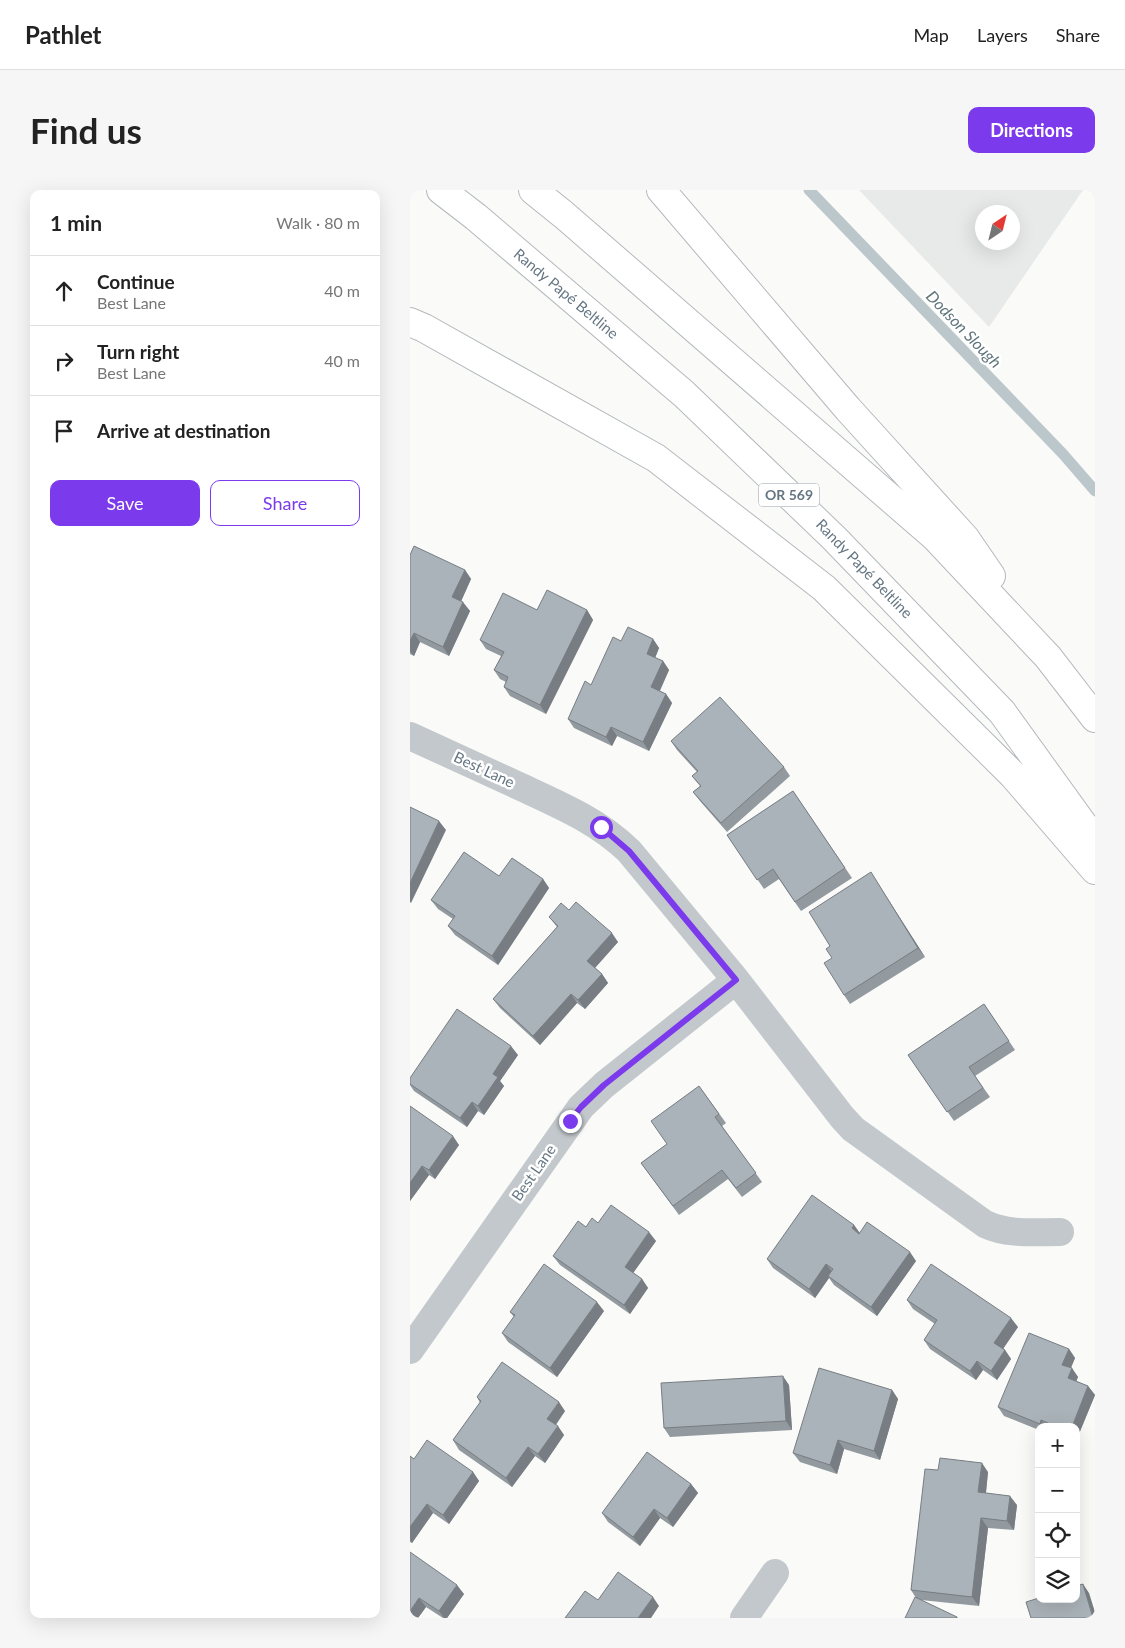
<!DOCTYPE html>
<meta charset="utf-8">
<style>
:root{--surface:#fff;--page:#f6f6f6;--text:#222;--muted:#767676;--line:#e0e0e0;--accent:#7c3aed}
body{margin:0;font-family:Lato,sans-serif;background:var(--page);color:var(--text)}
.controls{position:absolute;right:15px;bottom:15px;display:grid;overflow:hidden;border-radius:10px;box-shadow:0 5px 20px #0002}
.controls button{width:45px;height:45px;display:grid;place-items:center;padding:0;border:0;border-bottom:1px solid var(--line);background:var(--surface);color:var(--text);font:25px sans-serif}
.compass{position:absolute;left:565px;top:15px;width:45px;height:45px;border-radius:50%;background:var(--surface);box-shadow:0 5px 20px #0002;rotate:35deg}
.stop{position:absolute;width:15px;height:15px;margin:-11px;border:4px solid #7c3aed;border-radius:50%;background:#fff}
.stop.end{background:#7c3aed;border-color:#fff;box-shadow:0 1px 5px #0008}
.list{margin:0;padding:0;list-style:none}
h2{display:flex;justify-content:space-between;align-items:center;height:65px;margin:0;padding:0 20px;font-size:21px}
h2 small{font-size:16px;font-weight:400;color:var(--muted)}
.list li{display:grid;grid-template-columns:32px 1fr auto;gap:15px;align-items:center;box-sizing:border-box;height:70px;padding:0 20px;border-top:1px solid var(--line)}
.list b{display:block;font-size:19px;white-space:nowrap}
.list p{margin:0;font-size:16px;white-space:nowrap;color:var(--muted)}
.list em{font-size:16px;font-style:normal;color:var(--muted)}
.actions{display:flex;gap:10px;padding:15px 20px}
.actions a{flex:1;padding:11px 0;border:1px solid var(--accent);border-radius:10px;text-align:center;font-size:18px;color:var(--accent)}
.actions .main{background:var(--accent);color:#fff}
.icon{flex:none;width:28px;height:28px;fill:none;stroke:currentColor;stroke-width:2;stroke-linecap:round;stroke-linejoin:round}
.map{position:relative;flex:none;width:685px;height:1428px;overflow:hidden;border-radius:10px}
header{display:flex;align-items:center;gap:30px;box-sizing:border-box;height:70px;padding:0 25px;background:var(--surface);border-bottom:1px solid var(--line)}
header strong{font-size:24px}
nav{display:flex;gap:28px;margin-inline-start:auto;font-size:18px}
.intro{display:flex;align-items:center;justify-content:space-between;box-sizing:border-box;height:120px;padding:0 30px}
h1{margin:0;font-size:35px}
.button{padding:12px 22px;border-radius:10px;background:var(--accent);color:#fff;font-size:18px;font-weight:700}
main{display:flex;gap:30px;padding:0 30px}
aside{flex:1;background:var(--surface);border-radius:10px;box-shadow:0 5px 20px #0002}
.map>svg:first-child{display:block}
.built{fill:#e8e9e9;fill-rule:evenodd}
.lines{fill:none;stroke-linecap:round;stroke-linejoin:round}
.stream{stroke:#bbc7cb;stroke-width:11}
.highway-casing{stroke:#b4b9bd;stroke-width:30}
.street{stroke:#c3c8cc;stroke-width:28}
.highway{stroke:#fff;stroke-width:28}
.wall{fill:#929a9f}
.shaded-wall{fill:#777d82}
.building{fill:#aab3b9;stroke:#777d82}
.route{stroke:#7c3aed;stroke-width:6}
.labels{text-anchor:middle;stroke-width:5;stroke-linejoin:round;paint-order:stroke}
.shield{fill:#fff;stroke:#939fa8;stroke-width:1}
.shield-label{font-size:14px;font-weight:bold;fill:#657683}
.street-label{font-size:15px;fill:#657683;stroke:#fff}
.water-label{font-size:16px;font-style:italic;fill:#60757c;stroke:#fff}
</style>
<header>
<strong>Pathlet</strong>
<nav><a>Map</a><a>Layers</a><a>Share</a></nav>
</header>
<div class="intro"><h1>Find us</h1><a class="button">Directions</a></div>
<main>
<aside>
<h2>1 min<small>Walk · 80 m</small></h2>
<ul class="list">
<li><svg class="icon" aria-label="ahead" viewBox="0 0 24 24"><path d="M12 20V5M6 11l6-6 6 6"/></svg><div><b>Continue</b><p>Best Lane</p></div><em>40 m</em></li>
<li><svg class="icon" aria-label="right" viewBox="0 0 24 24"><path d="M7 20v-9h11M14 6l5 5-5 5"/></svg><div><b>Turn right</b><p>Best Lane</p></div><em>40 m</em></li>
<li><svg class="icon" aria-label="arrive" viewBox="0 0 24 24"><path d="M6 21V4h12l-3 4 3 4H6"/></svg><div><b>Arrive at destination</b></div></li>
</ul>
<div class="actions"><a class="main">Save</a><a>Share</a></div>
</aside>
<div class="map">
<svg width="685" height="1428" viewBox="0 0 685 1428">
<rect width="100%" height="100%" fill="#fafaf8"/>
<path class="built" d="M 449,0 L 673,0 L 579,137 ZM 572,22 L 602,22 L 602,52 L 572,52 Z"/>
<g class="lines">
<path class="stream" d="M 399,0 L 653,264 L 685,301"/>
<g class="highway-casing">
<path id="highway" d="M 31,0 L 66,27 L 274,204 L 424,348 L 592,522 L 685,651
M 123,0 L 154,25 L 525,347 L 638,467 L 685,528
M 251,0 L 438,219 L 555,348 L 581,386
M 0,132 L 14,138 L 246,268 L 414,398 L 603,585 L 685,680"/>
</g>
<path class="street" d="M 0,546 C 37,563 74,580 111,597 C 150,615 188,631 219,661 L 326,790 L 432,927 L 443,939 L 575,1034 C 598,1045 625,1042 650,1042
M 0,1160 L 171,917 L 194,895 L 326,790
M 334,1428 L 365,1383"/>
<use href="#highway" class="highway"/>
</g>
<path class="wall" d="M 0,365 L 55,380 L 61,389 L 51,411 L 60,421 L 39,466 L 10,452 L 4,466 L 0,464 Z
M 127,420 L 177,420 L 183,430 L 136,524 L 100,506 L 94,497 L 96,492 L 90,489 L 84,480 L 91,466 L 76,459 L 70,450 Z
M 243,449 L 249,458 L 245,468 L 253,471 L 259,480 L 250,501 L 256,504 L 262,513 L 239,561 L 207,546 L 202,556 L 164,538 L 158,529 L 211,451 Z
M 261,551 L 374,577 L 380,586 L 317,642 L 290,611 L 283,602 L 290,596 L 282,586 L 287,582 L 267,560 Z
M 383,601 L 442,688 L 391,721 L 369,689 L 354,699 L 317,645 Z
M 89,686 L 133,689 L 139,698 L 88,775 L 45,745 L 38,736 L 43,729 L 28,719 L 21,710 Z
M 467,692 L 515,767 L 440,814 L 434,805 L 420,756 Z
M 159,720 L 208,752 L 185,778 L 192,784 L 198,793 L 175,819 L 167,813 L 130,855 L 90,818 L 83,809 L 147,737 L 139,727 Z
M 574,814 L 605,860 L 565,886 L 580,907 L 544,931 L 498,865 Z
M 108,865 L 90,891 L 94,896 L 74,925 L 68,921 L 57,937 L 4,901 L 0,895 L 0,888 Z
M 289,896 L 316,933 L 312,936 L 352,992 L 332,1007 L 318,989 L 269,1025 L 231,973 L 257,954 Z
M 0,916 L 49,955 L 25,989 L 19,985 L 0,1011 Z
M 188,1033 L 246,1051 L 223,1083 L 232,1089 L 238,1098 L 220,1124 L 150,1075 L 143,1066 Z
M 444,1035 L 450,1043 L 506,1071 L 467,1126 L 424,1095 L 419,1088 L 405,1108 L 363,1078 L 357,1069 Z
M 497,1110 L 608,1137 L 593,1158 L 595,1160 L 601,1169 L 587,1190 L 573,1180 L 566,1190 L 520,1159 L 514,1150 L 525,1134 L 503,1119 Z
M 194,1121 L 147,1187 L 98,1152 L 92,1143 L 104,1127 L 100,1122 Z
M 659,1159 L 665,1168 L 661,1178 L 668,1187 L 666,1191 L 678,1196 L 685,1205 L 666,1251 L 666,1237 L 629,1237 L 629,1240 L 594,1226 L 588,1217 Z
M 379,1195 L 382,1240 L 260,1247 L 254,1238 Z
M 482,1200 L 488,1209 L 470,1270 L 434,1259 L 427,1284 L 390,1272 L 383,1263 Z
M 67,1207 L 155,1221 L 146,1235 L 154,1245 L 135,1273 L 125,1266 L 102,1297 L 49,1260 L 43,1250 L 70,1213 Z
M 0,1266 L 4,1269 L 63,1282 L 69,1291 L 39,1334 L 23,1323 L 2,1353 L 0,1352 Z
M 528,1280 L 578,1282 L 576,1303 L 607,1315 L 604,1340 L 578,1338 L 569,1416 L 511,1410 L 506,1408 L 501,1400 Z
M 281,1294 L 288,1303 L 263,1337 L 250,1328 L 230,1356 L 198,1332 L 192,1323 Z
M 0,1362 L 54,1404 L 37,1428 L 33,1428 L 16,1417 L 8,1428 Z"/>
<path class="shaded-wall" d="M 55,380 L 61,389 L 49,416 L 42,407 Z
M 53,412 L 60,421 L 39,466 L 33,457 Z
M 177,420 L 183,430 L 136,524 L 130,515 Z
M 4,443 L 10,452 L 4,466 L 0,461 L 0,451 Z
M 243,449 L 249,458 L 243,473 L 237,464 Z
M 253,471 L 259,480 L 247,506 L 241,497 Z
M 256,504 L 262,513 L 239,561 L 233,552 Z
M 201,537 L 207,546 L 202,556 L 196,547 Z
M 29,631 L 36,640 L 1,713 L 0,712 L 0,693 Z
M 461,682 L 467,692 L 515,767 L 508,758 Z
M 133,689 L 139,698 L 88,775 L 82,766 Z
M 202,743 L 208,752 L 183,780 L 177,771 Z
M 192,784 L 198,793 L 175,819 L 168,810 Z
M 161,804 L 167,813 L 130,855 L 123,846 Z
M 101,856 L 108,865 L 90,891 L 94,896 L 74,925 L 68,916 L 83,884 Z
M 62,912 L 68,921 L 57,937 L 50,928 Z
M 43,946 L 49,955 L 25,989 L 19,980 Z
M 12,976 L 19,985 L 0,1011 L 0,993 Z
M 444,1035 L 450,1044 L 448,1047 L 442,1038 Z
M 239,1042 L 246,1051 L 221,1086 L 215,1077 Z
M 500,1062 L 506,1071 L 467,1126 L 461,1117 Z
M 416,1074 L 423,1083 L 418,1086 L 419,1088 L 405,1108 L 399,1099 Z
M 232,1089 L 238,1098 L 220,1124 L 214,1115 Z
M 187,1112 L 194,1121 L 147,1187 L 140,1178 Z
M 601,1128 L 608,1137 L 591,1162 L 584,1153 Z
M 659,1159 L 665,1168 L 658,1184 L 652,1175 Z
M 595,1160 L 601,1169 L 587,1190 L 581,1181 Z
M 567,1171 L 573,1180 L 566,1190 L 560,1181 Z
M 662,1178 L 668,1187 L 664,1197 L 658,1188 Z
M 373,1186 L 379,1195 L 382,1240 L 376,1231 Z
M 678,1196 L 685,1205 L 666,1251 L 666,1237 L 662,1237 Z
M 482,1200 L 488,1209 L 470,1270 L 464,1261 Z
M 149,1212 L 155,1221 L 143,1238 L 137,1229 Z
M 631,1230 L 636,1237 L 632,1237 L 630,1234 Z
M 148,1236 L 154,1245 L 135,1273 L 128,1264 Z
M 428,1250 L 434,1259 L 427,1284 L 420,1275 Z
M 118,1257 L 125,1266 L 102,1297 L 96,1288 Z
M 572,1273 L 578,1282 L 575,1311 L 568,1302 Z
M 63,1282 L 69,1291 L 39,1334 L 33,1325 Z
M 281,1294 L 288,1303 L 263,1337 L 257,1328 Z
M 600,1306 L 607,1315 L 604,1340 L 597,1331 Z
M 17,1314 L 23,1323 L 2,1353 L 0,1350 L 0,1337 Z
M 244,1319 L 250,1328 L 230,1356 L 223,1347 Z
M 571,1328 L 578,1338 L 569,1416 L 562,1407 Z
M 673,1394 L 679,1403 L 685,1422 L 685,1428 L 683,1428 Z
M 47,1395 L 54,1404 L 37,1428 L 34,1428 L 29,1421 Z
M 243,1407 L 249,1416 L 241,1428 L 228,1428 Z
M 9,1408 L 16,1417 L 8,1428 L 0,1428 L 0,1421 Z"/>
<path class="building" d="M 4,356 L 55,380 L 42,407 L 53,412 L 33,457 L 4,443 L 0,451 L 0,365 Z
M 137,400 L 177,420 L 130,515 L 94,497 L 98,487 L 84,480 L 94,462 L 70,450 L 93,403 L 127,420 Z
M 218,437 L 243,449 L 237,464 L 253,471 L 241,497 L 256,504 L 233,552 L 201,537 L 196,547 L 158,529 L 175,491 L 181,495 L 203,447 L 211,451 Z
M 310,507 L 374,577 L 311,633 L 283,602 L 291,596 L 282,586 L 288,581 L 261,551 Z
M 383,601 L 435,678 L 385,712 L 363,679 L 347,690 L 317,645 Z
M 0,617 L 29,631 L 0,693 Z
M 54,662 L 89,686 L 102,668 L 133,689 L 82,766 L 38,736 L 45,726 L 21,710 Z
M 461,682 L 508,758 L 434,805 L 414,773 L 422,768 L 416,759 L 420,756 L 399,722 Z
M 166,712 L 202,743 L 177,771 L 192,784 L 168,810 L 161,804 L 123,846 L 83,809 L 148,736 L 139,727 L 151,713 L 159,720 Z
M 574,814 L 599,851 L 559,877 L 573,898 L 537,922 L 498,865 Z
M 47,819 L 101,856 L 83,884 L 88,887 L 68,916 L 62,912 L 50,928 L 0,894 L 0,888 Z
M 289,896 L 309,924 L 305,927 L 346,983 L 326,998 L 312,980 L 263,1016 L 231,973 L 257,954 L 241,931 Z
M 0,916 L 43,946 L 19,980 L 12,976 L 0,993 Z
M 402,1005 L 444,1035 L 442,1038 L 449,1044 L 457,1032 L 500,1062 L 461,1117 L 418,1086 L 423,1079 L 416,1074 L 399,1099 L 357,1069 Z
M 201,1015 L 239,1042 L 215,1077 L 232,1089 L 214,1115 L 143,1066 L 168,1031 L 176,1037 L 182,1028 L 188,1033 Z
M 134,1074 L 187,1112 L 140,1178 L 92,1143 L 105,1125 L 100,1122 Z
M 521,1074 L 601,1128 L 584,1153 L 595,1160 L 581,1181 L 567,1171 L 560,1181 L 514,1150 L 527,1130 L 497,1110 Z
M 619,1143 L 659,1159 L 652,1175 L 662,1178 L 658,1188 L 678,1196 L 662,1237 L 647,1237 L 631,1230 L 630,1234 L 588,1217 Z
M 92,1172 L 149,1212 L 137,1229 L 148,1236 L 128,1264 L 118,1257 L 96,1288 L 43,1250 L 71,1211 L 67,1207 Z
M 409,1178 L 482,1200 L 464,1261 L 428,1250 L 420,1275 L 383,1263 Z
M 373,1186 L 376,1231 L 254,1238 L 251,1193 Z
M 17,1250 L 63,1282 L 33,1325 L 17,1314 L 0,1337 L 0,1266 L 4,1269 Z
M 237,1262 L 281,1294 L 257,1328 L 244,1319 L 223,1347 L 192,1323 Z
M 530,1268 L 572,1273 L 568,1302 L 600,1306 L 597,1331 L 571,1328 L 562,1407 L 501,1400 L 515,1279 L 528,1280 Z
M 0,1362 L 47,1395 L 29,1421 L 9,1408 L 0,1421 Z
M 208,1382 L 243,1407 L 228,1428 L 155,1428 L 175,1401 L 188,1410 Z
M 673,1394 L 683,1428 L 621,1428 L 616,1412 L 629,1408 L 629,1409 L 666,1409 L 666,1396 Z
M 505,1407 L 547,1427 L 547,1428 L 495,1428 Z"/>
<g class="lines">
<path class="route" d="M 160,931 L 171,917 L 194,895 L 326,790 L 219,661 L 191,637"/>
</g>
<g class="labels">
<rect class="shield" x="349" y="293.5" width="60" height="23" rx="4"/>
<g class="shield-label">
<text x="379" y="310">OR 569</text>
</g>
<g class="street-label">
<text transform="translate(156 104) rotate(40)" y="5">Randy Papé Beltline</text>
<text transform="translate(454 379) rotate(46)" y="5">Randy Papé Beltline</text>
<text transform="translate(74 580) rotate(25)" y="5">Best Lane</text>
<text transform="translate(124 983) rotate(-55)" y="5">Best Lane</text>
</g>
<g class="water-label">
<text transform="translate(554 139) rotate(46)" y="6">Dodson Slough</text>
</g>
</g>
</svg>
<div class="controls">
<button>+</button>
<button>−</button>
<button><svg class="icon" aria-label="locate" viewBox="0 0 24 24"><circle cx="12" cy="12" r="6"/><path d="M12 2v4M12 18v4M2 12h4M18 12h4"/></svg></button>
<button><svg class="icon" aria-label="layers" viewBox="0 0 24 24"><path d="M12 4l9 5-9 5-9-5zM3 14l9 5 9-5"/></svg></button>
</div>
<svg class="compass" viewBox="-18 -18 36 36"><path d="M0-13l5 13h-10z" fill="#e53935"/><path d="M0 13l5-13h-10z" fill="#767676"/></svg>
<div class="stop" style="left:191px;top:637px"></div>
<div class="stop end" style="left:160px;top:931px"></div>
</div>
</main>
